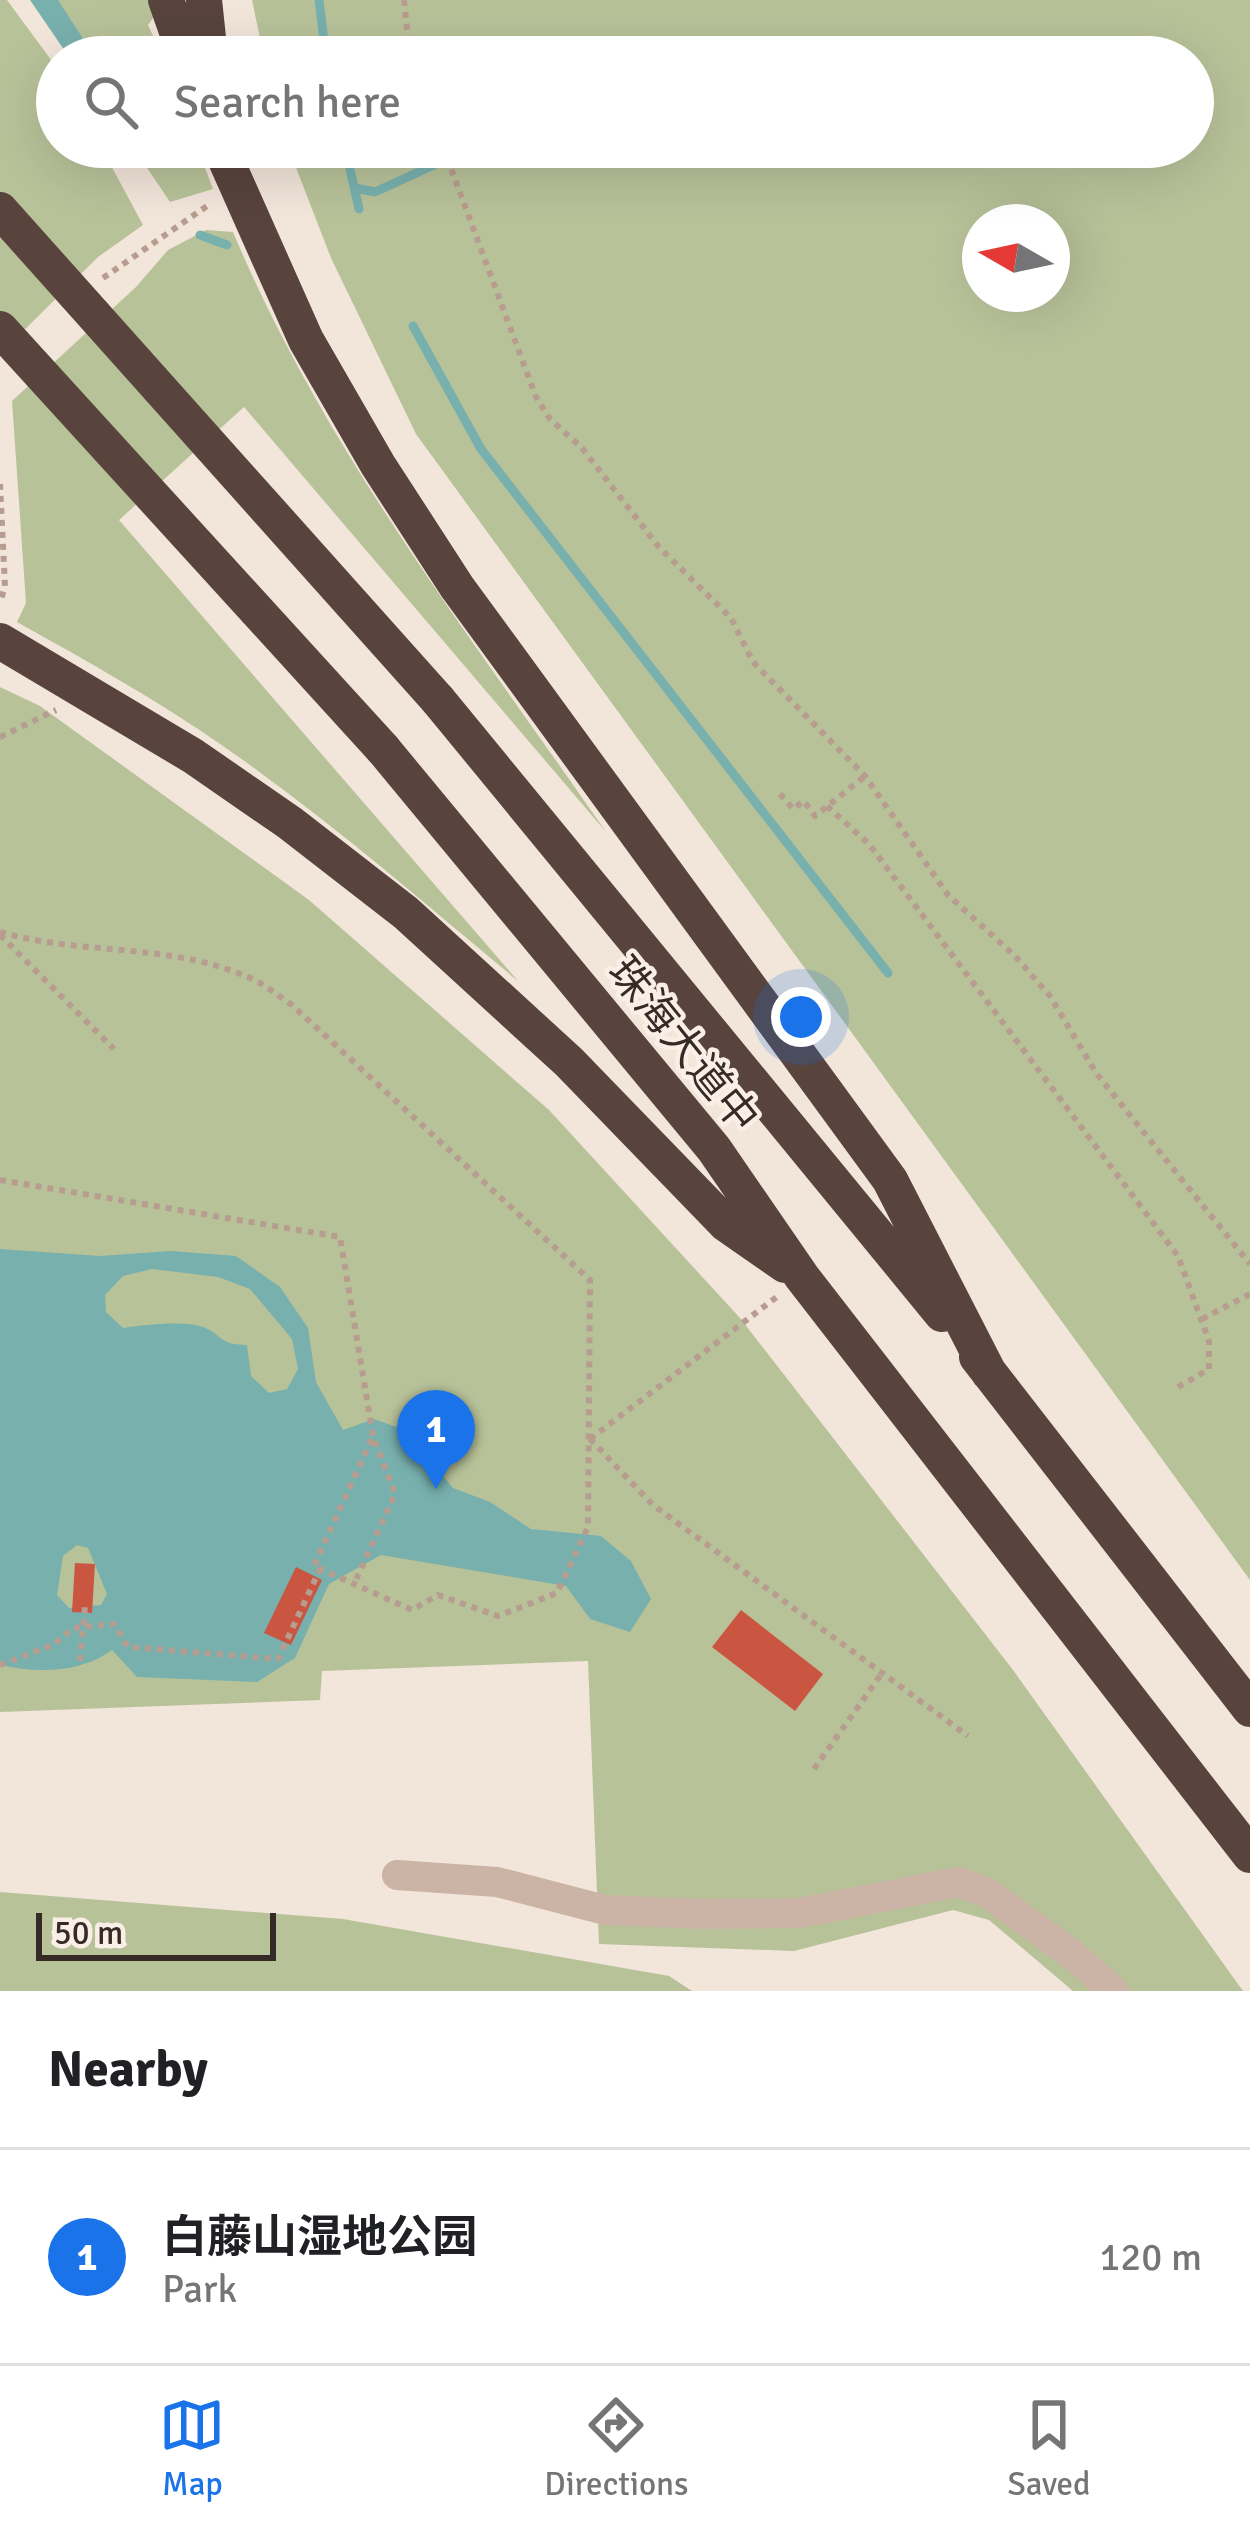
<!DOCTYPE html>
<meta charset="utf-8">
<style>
:root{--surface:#fff;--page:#f2f2f2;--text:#202124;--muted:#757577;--line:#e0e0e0;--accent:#1a73e8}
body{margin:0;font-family:Signika,"Noto Sans SC",sans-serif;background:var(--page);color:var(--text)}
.compass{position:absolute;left:962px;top:204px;width:108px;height:108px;border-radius:50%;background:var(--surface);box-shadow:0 12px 48px #0002;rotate:279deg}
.scale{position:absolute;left:36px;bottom:30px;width:240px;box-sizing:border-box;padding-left:12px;border:6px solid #362a27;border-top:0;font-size:33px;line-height:42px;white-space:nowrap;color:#362a27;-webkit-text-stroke:9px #faefe6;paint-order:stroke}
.you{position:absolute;left:801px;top:1017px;width:42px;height:42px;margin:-30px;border:9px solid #fff;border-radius:50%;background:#1a73e8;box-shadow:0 0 0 18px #1a73e833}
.badge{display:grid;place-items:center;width:78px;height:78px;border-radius:50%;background:var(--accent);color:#fff;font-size:39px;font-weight:700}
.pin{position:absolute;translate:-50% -99px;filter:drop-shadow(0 3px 6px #0008)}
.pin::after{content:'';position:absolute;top:63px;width:42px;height:36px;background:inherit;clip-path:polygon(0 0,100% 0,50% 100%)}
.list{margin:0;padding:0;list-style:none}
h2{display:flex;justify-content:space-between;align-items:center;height:156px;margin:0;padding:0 48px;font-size:51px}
h2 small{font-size:39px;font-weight:400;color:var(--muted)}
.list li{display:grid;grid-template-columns:78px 1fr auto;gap:36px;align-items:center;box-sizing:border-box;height:216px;padding:0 48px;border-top:3px solid var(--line)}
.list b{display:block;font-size:45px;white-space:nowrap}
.list p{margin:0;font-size:39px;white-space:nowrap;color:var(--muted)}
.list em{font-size:39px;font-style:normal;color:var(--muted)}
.icon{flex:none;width:66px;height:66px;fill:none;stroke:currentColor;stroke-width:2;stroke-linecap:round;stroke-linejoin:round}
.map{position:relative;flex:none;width:1250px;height:1991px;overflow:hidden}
.search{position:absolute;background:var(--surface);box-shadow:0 12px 48px #0002;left:36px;right:36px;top:36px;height:132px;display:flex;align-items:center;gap:30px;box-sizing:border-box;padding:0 42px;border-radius:66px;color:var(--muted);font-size:45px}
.sheet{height:372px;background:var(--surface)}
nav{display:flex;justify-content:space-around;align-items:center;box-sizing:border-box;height:168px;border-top:3px solid var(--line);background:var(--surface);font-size:33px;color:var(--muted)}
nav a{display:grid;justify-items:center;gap:6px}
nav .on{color:var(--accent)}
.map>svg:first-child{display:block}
.green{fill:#b8c299;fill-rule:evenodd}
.water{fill:#78b0ae;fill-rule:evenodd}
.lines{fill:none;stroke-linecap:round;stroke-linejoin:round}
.stream{stroke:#78b0ae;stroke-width:9}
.building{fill:#ca5540}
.path{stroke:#b79d8f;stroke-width:6;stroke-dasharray:6 6;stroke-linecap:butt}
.minor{stroke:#cbb3a5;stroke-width:30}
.highway{stroke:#58433d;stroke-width:36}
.highway-bridge{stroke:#58433d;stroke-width:36}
.labels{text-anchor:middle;stroke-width:9;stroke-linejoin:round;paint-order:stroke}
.street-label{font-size:42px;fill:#362a27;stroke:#faefe6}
</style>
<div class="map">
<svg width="1250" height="1991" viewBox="0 0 1250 1991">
<rect width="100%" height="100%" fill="#f2e5da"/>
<path class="green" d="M 0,0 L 7,0 L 57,68 L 57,147 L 101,147 L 143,225 L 98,257 L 0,354 Z
M 36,0 L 166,0 L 148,25 L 163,57 L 74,57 Z
M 252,0 L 1250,0 L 1250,1580 L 416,434 L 331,258 L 288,147 L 1193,147 L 1193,57 L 264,57 ZM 980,222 L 1052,222 L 1052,294 L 980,294 Z
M 133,147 L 197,147 L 213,189 L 170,202 Z
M 206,230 L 233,232 C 325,451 472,638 606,832 L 244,407 L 119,520 L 518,981 C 422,901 326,817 223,746 C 157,700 87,661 17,622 L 26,603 L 12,401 L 136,287 L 168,250 Z
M 0,687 L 40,706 L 309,900 L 549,1110 L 740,1318 L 1013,1670 L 1243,1991 L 1073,1991 L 989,1920 L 953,1910 L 794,1951 L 599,1944 L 588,1661 L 322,1671 L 320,1700 L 0,1712 Z
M 0,1892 L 343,1919 L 669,1976 L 692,1991 L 0,1991 Z"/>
<path class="water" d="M 30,0 L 58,0 L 95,57 L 69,57 Z
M 0,1249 L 100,1256 L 171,1251 L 236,1256 L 280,1287 L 308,1328 L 316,1382 L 343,1430 L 374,1419 L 405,1430 L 453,1488 L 490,1502 L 531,1529 L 601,1536 L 631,1561 L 651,1599 L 630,1632 L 590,1619 L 566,1586 L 381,1555 L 329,1584 L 295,1658 L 257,1682 L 137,1677 L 112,1650 C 79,1674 37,1673 0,1665 ZM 152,1269 L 218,1277 L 250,1289 L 292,1339 L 298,1369 L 287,1389 L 269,1393 L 251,1376 L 247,1345 C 216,1344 224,1335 203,1327 C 185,1320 142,1325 123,1328 L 106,1312 L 105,1295 L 123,1276 ZM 77,1545 L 88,1548 L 107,1594 L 101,1605 L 69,1608 L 57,1595 L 63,1556 Z"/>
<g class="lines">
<path class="stream" d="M 319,0 L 326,57
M 345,147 L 359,209
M 355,188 L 375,192 L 473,147
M 200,235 L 227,245
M 413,326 L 481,449 L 888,973"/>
</g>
<path class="building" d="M 75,1563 L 95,1564 L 92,1613 L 72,1612 Z
M 296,1567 L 322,1580 L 291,1645 L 264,1633 Z
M 741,1610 L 823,1674 L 795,1711 L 712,1647 Z"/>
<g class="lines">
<path class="path" d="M 404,0 L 410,57
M 443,147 L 536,397 L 550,419 L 582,448 L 658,546 L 731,618 L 753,662 L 865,776 L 948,895 L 1015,956 L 1050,996 L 1096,1073 L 1250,1264
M 103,278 L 210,204
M 0,484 L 5,586 L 0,603
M 0,737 L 56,710
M 780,794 L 793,809 L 804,801 L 815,816 L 865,776
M 827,806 L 869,844 L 1178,1256 L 1209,1341 L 1209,1369 L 1175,1389
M 0,932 C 80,955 165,943 243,975 C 260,981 276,994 292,1005 L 590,1280 L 588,1527 L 557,1593 L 498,1616 L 438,1595 L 412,1610 L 314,1566 L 373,1436
M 0,935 L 114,1049
M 0,1180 L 340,1237 L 373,1436 L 395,1494 L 354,1584
M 1202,1319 L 1250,1294
M 590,1439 L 653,1505 L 968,1736
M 590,1439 L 778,1296
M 80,1661 L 85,1606
M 0,1665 L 53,1645 L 73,1628 L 114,1624 L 128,1647 L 278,1659 L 320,1569
M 814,1769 L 882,1673"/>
<path class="minor" d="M 397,1875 L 497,1882 L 605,1910 L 703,1914 L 799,1913 L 958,1882 L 986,1892 L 1069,1952 L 1114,1991"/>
<path class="highway" d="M 166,0 L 186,57
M 204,0 L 210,57
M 220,147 L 306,340 L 378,465 L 457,587 L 890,1180 L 989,1373
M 0,641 L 193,756 L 290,823 L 406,913 L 569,1062 L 726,1224 L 785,1265
M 438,700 L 942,1314
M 383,749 L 714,1149 L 802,1277 L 1250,1855
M 977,1357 L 1250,1709"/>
<path class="highway-bridge" d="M 0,210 L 438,700
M 0,329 L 383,749"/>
</g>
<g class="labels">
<g class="street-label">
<text transform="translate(684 1044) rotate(51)" y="15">珠海大道中</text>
</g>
</g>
</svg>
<svg class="compass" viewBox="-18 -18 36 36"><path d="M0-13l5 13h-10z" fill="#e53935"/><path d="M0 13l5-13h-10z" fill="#757577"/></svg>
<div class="scale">50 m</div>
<div class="you"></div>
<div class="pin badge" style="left:436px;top:1489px">1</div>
<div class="search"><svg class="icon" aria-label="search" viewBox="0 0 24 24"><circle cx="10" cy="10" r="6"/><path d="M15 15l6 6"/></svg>Search here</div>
</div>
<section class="sheet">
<h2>Nearby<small></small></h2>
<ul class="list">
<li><span class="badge">1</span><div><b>白藤山湿地公园</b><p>Park</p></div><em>120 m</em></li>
</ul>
</section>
<nav>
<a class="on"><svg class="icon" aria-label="map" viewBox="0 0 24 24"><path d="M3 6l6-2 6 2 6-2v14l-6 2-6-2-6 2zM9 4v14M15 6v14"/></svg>Map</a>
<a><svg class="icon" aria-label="directions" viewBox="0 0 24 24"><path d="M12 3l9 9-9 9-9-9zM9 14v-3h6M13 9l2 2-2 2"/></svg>Directions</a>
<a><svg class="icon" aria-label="saved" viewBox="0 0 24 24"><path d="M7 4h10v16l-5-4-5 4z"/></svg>Saved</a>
</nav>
